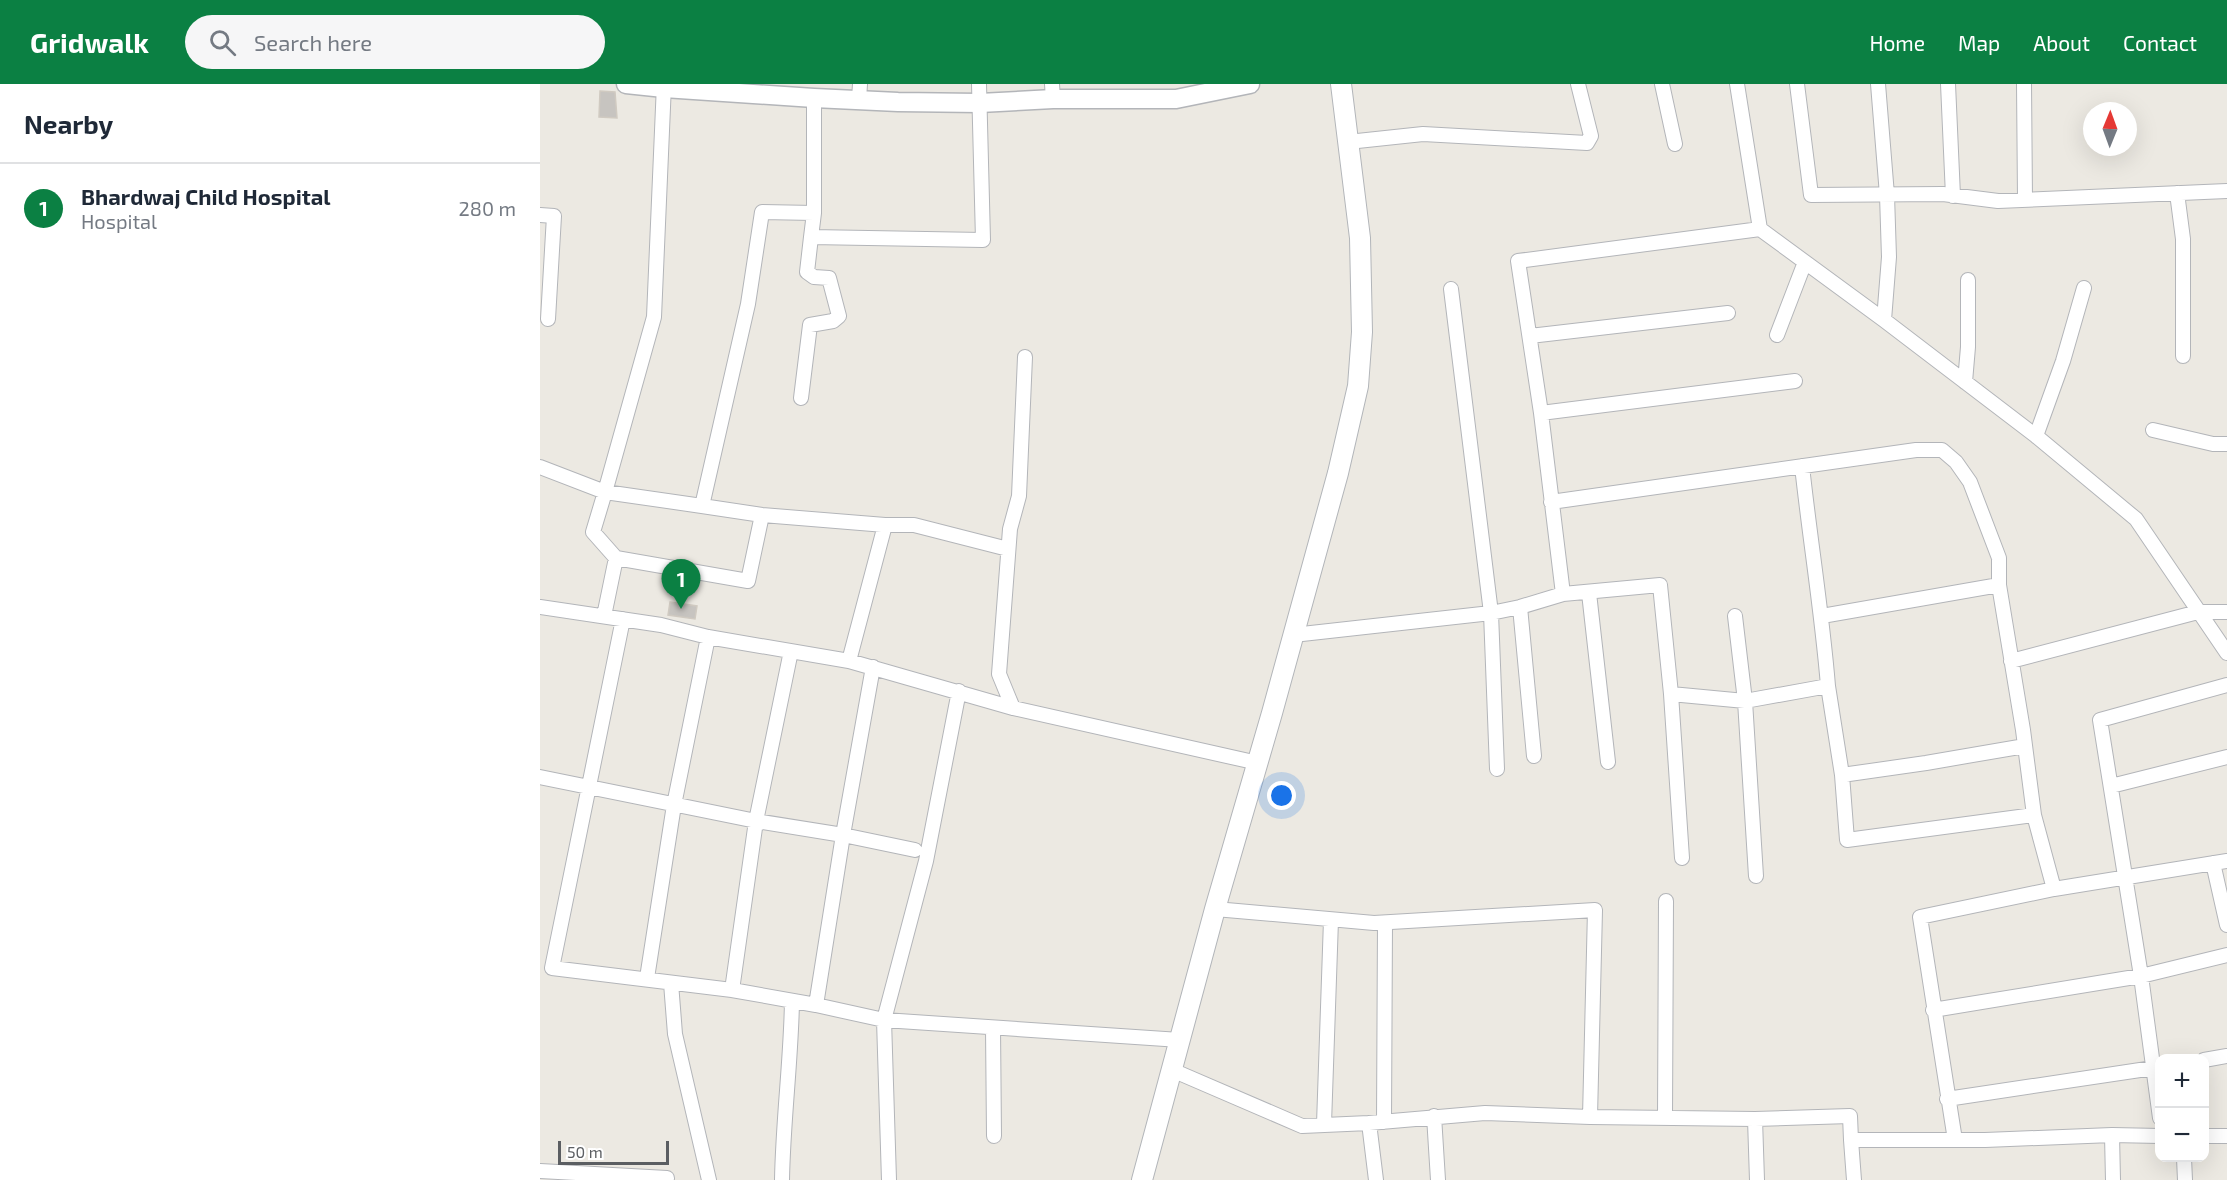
<!DOCTYPE html>
<meta charset="utf-8">
<style>
:root{--surface:#fff;--page:#f6f6f7;--text:#1f2937;--muted:#747a83;--line:#e0e1e3;--accent:#0b8043}
body{margin:0;font-family:"Exo 2",sans-serif;background:var(--page);color:var(--text)}
.controls{position:absolute;right:18px;bottom:18px;display:grid;overflow:hidden;border-radius:12px;box-shadow:0 6px 24px #0002}
.controls button{width:54px;height:54px;display:grid;place-items:center;padding:0;border:0;border-bottom:2px solid var(--line);background:var(--surface);color:var(--text);font:30px sans-serif}
.compass{position:absolute;left:1543px;top:18px;width:54px;height:54px;border-radius:50%;background:var(--surface);box-shadow:0 6px 24px #0002;rotate:1deg}
.scale{position:absolute;left:18px;bottom:15px;width:111px;box-sizing:border-box;padding-left:6px;border:3px solid #5b5e62;border-top:0;font-size:16px;line-height:21px;white-space:nowrap;color:#5b5e62;-webkit-text-stroke:4px #fff;paint-order:stroke}
.you{position:absolute;left:742px;top:712px;width:21px;height:21px;margin:-15px;border:4px solid #fff;border-radius:50%;background:#1a73e8;box-shadow:0 0 0 9px #1a73e833}
.badge{display:grid;place-items:center;width:39px;height:39px;border-radius:50%;background:var(--accent);color:#fff;font-size:20px;font-weight:700}
.pin{position:absolute;translate:-50% -50px;filter:drop-shadow(0 2px 3px #0008)}
.pin::after{content:'';position:absolute;top:32px;width:21px;height:18px;background:inherit;clip-path:polygon(0 0,100% 0,50% 100%)}
.list{margin:0;padding:0;list-style:none}
h2{display:flex;justify-content:space-between;align-items:center;height:78px;margin:0;padding:0 24px;font-size:26px}
h2 small{font-size:20px;font-weight:400;color:var(--muted)}
.list li{display:grid;grid-template-columns:39px 1fr auto;gap:18px;align-items:center;box-sizing:border-box;height:90px;padding:0 24px;border-top:2px solid var(--line)}
.list b{display:block;font-size:22px;white-space:nowrap}
.list p{margin:0;font-size:20px;white-space:nowrap;color:var(--muted)}
.list em{font-size:20px;font-style:normal;color:var(--muted)}
.icon{flex:none;width:33px;height:33px;fill:none;stroke:currentColor;stroke-width:2;stroke-linecap:round;stroke-linejoin:round}
.map{position:relative;flex:none;width:1687px;height:1096px;overflow:hidden}
header{display:flex;align-items:center;gap:36px;box-sizing:border-box;height:84px;padding:0 30px;background:var(--accent);color:#fff}
header strong{font-size:28px}
nav{display:flex;gap:33px;margin-inline-start:auto;font-size:21px}
.search{width:420px;height:54px;background:var(--page);display:flex;align-items:center;gap:15px;box-sizing:border-box;padding:0 21px;border-radius:33px;color:var(--muted);font-size:22px}
main{display:flex}
aside{flex:1;background:var(--surface)}
.map>svg:first-child{display:block}
.building{fill:#c7c4c0;stroke:#d0cac1;stroke-width:1.5}
.lines{fill:none;stroke-linecap:round;stroke-linejoin:round}
.minor-casing{stroke:#b3b5b9;stroke-width:16}
.tertiary-casing{stroke:#b3b5b9;stroke-width:21}
.secondary-casing{stroke:#b2b5b9;stroke-width:22}
.minor{stroke:#fff;stroke-width:14}
.tertiary{stroke:#fff;stroke-width:18}
.secondary{stroke:#fff;stroke-width:20}
</style>
<header>
<strong>Gridwalk</strong>
<div class="search"><svg class="icon" aria-label="search" viewBox="0 0 24 24"><circle cx="10" cy="10" r="6"/><path d="M15 15l6 6"/></svg>Search here</div>
<nav><a>Home</a><a>Map</a><a>About</a><a>Contact</a></nav>
</header>
<main>
<aside>
<h2>Nearby<small></small></h2>
<ul class="list">
<li><span class="badge">1</span><div><b>Bhardwaj Child Hospital</b><p>Hospital</p></div><em>280 m</em></li>
</ul>
</aside>
<div class="map">
<svg width="1687" height="1096" viewBox="0 0 1687 1096">
<rect width="100%" height="100%" fill="#ece9e2"/>
<path class="building" d="M 60,7 L 75,8 L 77,34 L 59,33 Z
M 130,518 L 157,522 L 155,535 L 128,531 Z"/>
<g class="lines">
<g class="minor-casing">
<path id="minor" d="M 512,0 L 513,15
M 1122,0 L 1135,60
M 1197,0 L 1220,145 L 1344,236 L 1496,352 L 1596,435 L 1687,569
M 1257,0 L 1271,111 L 1403,110 L 1458,117 L 1687,107
M 1338,0 L 1347,111 L 1349,173 L 1344,236
M 1408,0 L 1413,112
M 1484,0 L 1485,115
M 319,15 L 320,0
M 808,58 L 883,50 L 1047,59 L 1051,52 L 1038,0
M 1637,109 L 1643,155 L 1643,272
M 274,129 L 274,14
M 0,131 L 14,132 L 8,235
M 911,205 L 951,529 L 957,685
M 1237,251 L 1265,178
M 990,252 L 1188,229
M 1425,298 L 1428,263 L 1428,196
M 261,314 L 270,241 L 293,237 L 299,232 L 289,194 L 274,193 L 267,188 L 271,153
M 1001,329 L 1255,297
M 1613,346 L 1673,360 L 1687,360
M 1496,352 L 1523,277 L 1544,204
M 1262,382 C 1270,456 1282,528 1288,602
M 0,383 L 65,408 L 114,233 L 124,0
M 1011,418 L 1376,366 L 1402,366 L 1416,378 L 1430,398 L 1459,474 L 1459,501 L 1483,646 L 1494,731
M 162,422 L 222,431 L 345,441 L 374,441 L 468,465
M 222,431 L 208,497 L 76,474 L 53,448 L 65,408 L 162,422 L 208,220 L 222,128 L 274,129 L 271,153 L 443,156 L 439,0
M 1049,509 L 1068,678
M 1023,510 L 1120,501 L 1131,610 L 1205,617 L 1288,602 L 1302,691 L 1307,756 L 1494,731 L 1514,805 L 1687,777
M 0,523 L 121,541 L 168,553 L 309,577 L 473,624 L 718,679
M 980,523 L 994,672
M 64,532 L 76,474
M 1195,532 L 1205,617 L 1216,792
M 1282,532 L 1459,501
M 83,535 L 12,884 L 192,906 L 276,921 L 344,936 L 640,956
M 753,551 L 951,529 L 980,523 L 1023,510 L 1001,329 L 978,177 L 1220,145
M 309,577 L 345,441
M 1471,577 L 1658,528 L 1687,528
M 1131,610 L 1142,774
M 473,624 L 459,590 L 470,445 L 479,412 L 485,273
M 1302,691 L 1386,679 L 1485,662
M 0,693 L 216,737 L 303,751 L 375,766
M 1571,702 L 1687,673
M 1673,779 L 1687,841
M 675,825 L 834,839 L 1055,826 L 1050,1033
M 107,894 L 134,721 L 168,553
M 131,899 L 135,950 L 169,1096
M 192,906 L 216,737 L 251,567
M 276,921 L 303,751 L 333,583
M 1393,926 L 1601,892 L 1687,871
M 453,944 L 454,1052
M 1664,976 L 1687,972
M 632,986 L 762,1042 L 829,1039 L 945,1029 L 1050,1033 L 1215,1035 L 1310,1032 L 1311,1056 L 1445,1056 L 1572,1051 L 1620,1052
M 1407,1015 L 1620,983
M 894,1032 L 898,1096
M 1125,1034 L 1126,817
M 1620,1034 L 1601,892 L 1560,636 L 1687,601
M 1215,1035 L 1217,1096
M 844,1038 L 845,839
M 829,1039 L 836,1096
M 784,1040 L 791,836
M 1572,1051 L 1573,1096
M 1664,1052 L 1687,1052
M 1311,1056 L 1314,1096
M 1415,1056 L 1380,833 L 1514,805
M 1644,1074 L 1645,1096
M 0,1087 L 127,1094
M 242,1096 C 243,1036 251,977 252,917
M 349,1096 L 344,936 L 386,777 L 419,607"/>
</g>
<g class="tertiary-casing">
<path id="tertiary" d="M 86,0 L 124,4 L 274,14 L 358,18 L 440,19 L 513,15 L 636,15 L 710,0"/>
</g>
<g class="secondary-casing">
<path id="secondary" d="M 602,1096 L 675,825 L 732,629 L 798,389 L 818,302 L 822,248 L 820,154 L 801,0"/>
</g>
<use href="#minor" class="minor"/>
<use href="#tertiary" class="tertiary"/>
<use href="#secondary" class="secondary"/>
</g>
</svg>
<div class="controls">
<button>+</button>
<button>−</button>
</div>
<svg class="compass" viewBox="-18 -18 36 36"><path d="M0-13l5 13h-10z" fill="#e53935"/><path d="M0 13l5-13h-10z" fill="#747a83"/></svg>
<div class="scale">50 m</div>
<div class="you"></div>
<div class="pin badge" style="left:141px;top:525px">1</div>
</div>
</main>
